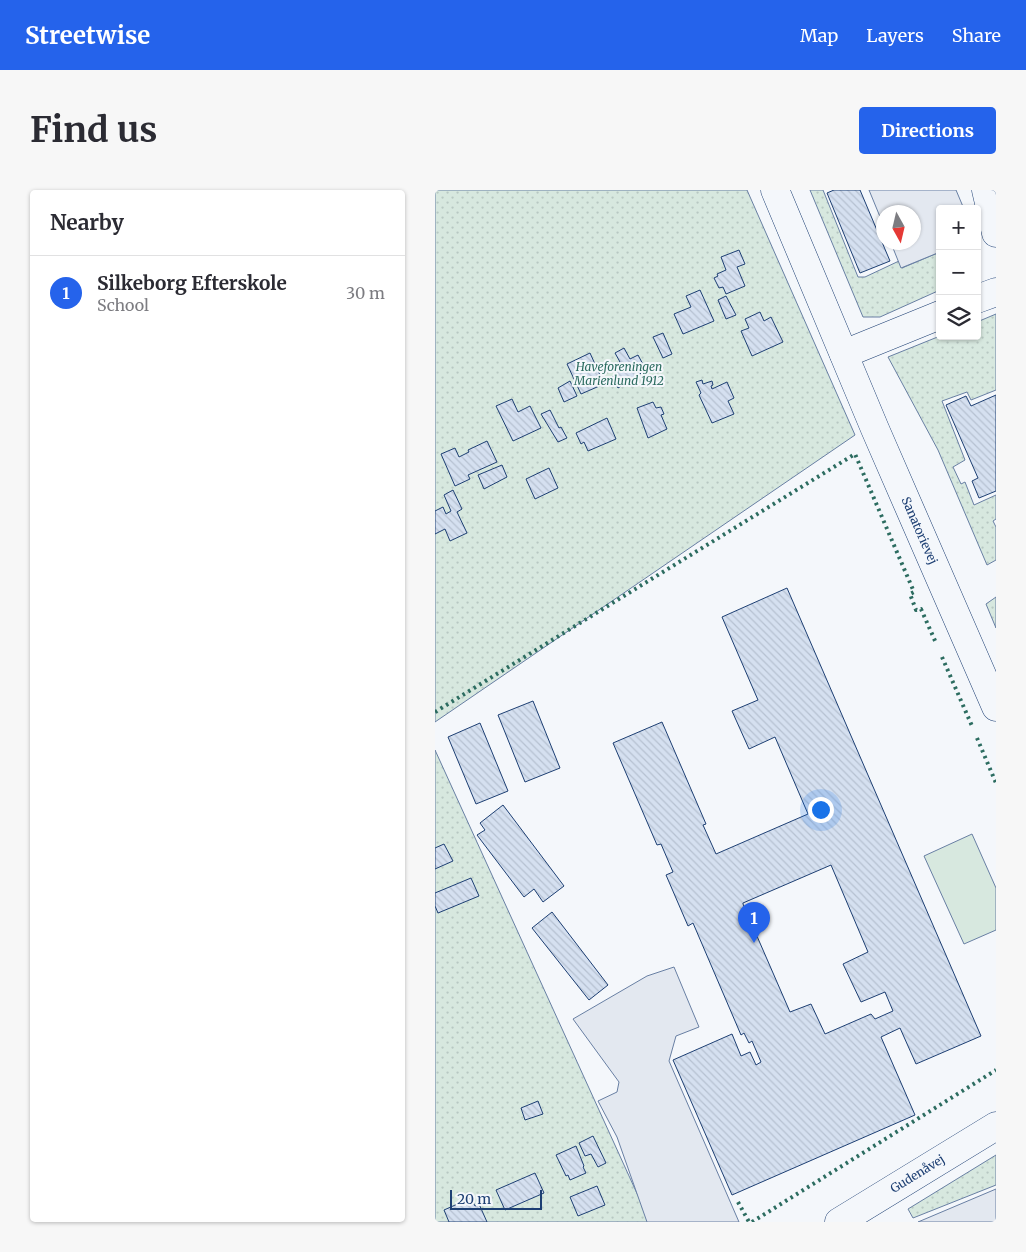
<!DOCTYPE html>
<meta charset="utf-8">
<style>
:root{--surface:#fff;--page:#f7f7f7;--text:#2b2b33;--muted:#7c7c81;--line:#e1e1e2;--accent:#2563eb}
body{margin:0;font-family:Merriweather,serif;background:var(--page);color:var(--text)}
.controls{position:absolute;right:15px;top:15px;display:grid;overflow:hidden;border-radius:5px;box-shadow:0 1px 4px #0004}
.controls button{width:45px;height:45px;display:grid;place-items:center;padding:0;border:0;border-bottom:1px solid var(--line);background:var(--surface);color:var(--text);font:25px sans-serif}
.compass{position:absolute;left:441px;top:15px;width:45px;height:45px;border-radius:50%;background:var(--surface);box-shadow:0 1px 4px #0004;rotate:172deg}
.scale{position:absolute;left:15px;bottom:12px;width:92px;box-sizing:border-box;padding-left:5px;border:2px solid #1d3f73;border-top:0;font-size:14px;line-height:18px;white-space:nowrap;color:#1d3f73;-webkit-text-stroke:4px #f4f7fb;paint-order:stroke}
.you{position:absolute;left:385px;top:619px;width:18px;height:18px;margin:-12px;border:4px solid #fff;border-radius:50%;background:#1a73e8;box-shadow:0 0 0 8px #1a73e833}
.badge{display:grid;place-items:center;width:32px;height:32px;border-radius:50%;background:var(--accent);color:#fff;font-size:16px;font-weight:700}
.pin{position:absolute;translate:-50% -41px;filter:drop-shadow(0 1px 2px #0008)}
.pin::after{content:'';position:absolute;top:26px;width:18px;height:15px;background:inherit;clip-path:polygon(0 0,100% 0,50% 100%)}
.list{margin:0;padding:0;list-style:none}
h2{display:flex;justify-content:space-between;align-items:center;height:65px;margin:0;padding:0 20px;font-size:21px}
h2 small{font-size:16px;font-weight:400;color:var(--muted)}
.list li{display:grid;grid-template-columns:32px 1fr auto;gap:15px;align-items:center;box-sizing:border-box;height:75px;padding:0 20px;border-top:1px solid var(--line)}
.list b{display:block;font-size:19px;white-space:nowrap}
.list p{margin:0;font-size:16px;white-space:nowrap;color:var(--muted)}
.list em{font-size:16px;font-style:normal;color:var(--muted)}
.icon{flex:none;width:28px;height:28px;fill:none;stroke:currentColor;stroke-width:2;stroke-linecap:round;stroke-linejoin:round}
.map{position:relative;flex:none;width:561px;height:1032px;overflow:hidden;border-radius:5px}
header{display:flex;align-items:center;gap:30px;box-sizing:border-box;height:70px;padding:0 25px;background:var(--accent);color:#fff}
header strong{font-size:24px}
nav{display:flex;gap:28px;margin-inline-start:auto;font-size:18px}
.intro{display:flex;align-items:center;justify-content:space-between;box-sizing:border-box;height:120px;padding:0 30px}
h1{margin:0;font-size:35px}
.button{padding:12px 22px;border-radius:5px;background:var(--accent);color:#fff;font-size:18px;font-weight:700}
main{display:flex;gap:30px;padding:0 30px}
aside{flex:1;background:var(--surface);border-radius:5px;box-shadow:0 1px 4px #0004}
.map>svg:first-child{display:block}
.green{fill:url(#green-dots);stroke:#687fa3}
.pitch{fill:#d7e8df;stroke:#687fa3}
.parking{fill:#e3e8f0;stroke:#687fa3}
.building{fill:url(#building-back-hatch);stroke:#1d3f73;fill-rule:evenodd}
.lines{fill:none;stroke-linecap:round;stroke-linejoin:round}
.minor-casing{stroke:#1d3f73;stroke-width:29}
.minor{stroke:#f4f7fb;stroke-width:28}
.hedge{stroke:#2c6c60;stroke-width:4;stroke-dasharray:2.5 4;stroke-linecap:butt}
.labels{text-anchor:middle;stroke-width:4;stroke-linejoin:round;paint-order:stroke}
.park-label{font-size:12px;font-style:italic;fill:#2c6c60;stroke:#f4f7fb}
.street-label{font-size:12px;fill:#1d3f73;stroke:#f4f7fb}
</style>
<header>
<strong>Streetwise</strong>
<nav><a>Map</a><a>Layers</a><a>Share</a></nav>
</header>
<div class="intro"><h1>Find us</h1><a class="button">Directions</a></div>
<main>
<aside>
<h2>Nearby<small></small></h2>
<ul class="list">
<li><span class="badge">1</span><div><b>Silkeborg Efterskole</b><p>School</p></div><em>30 m</em></li>
</ul>
</aside>
<div class="map">
<svg width="561" height="1032" viewBox="0 0 561 1032">
<defs>
<pattern id="green-dots" width="8" height="8" patternUnits="userSpaceOnUse" patternTransform="scale(1.25)"><rect width="8" height="8" fill="#d7e8df"/><path d="M2 2h.1M6 6h.1" fill="none" stroke="#b8c8c3" stroke-width="1.8" stroke-linecap="round"/></pattern>
<pattern id="building-back-hatch" width="6" height="6" patternUnits="userSpaceOnUse" patternTransform="scale(1.25)"><rect width="6" height="6" fill="#d5e0f0"/><path d="M-1 5l2 2M0 0l6 6M5-1l2 2" fill="none" stroke="#b6c1d1"/></pattern>
</defs>
<rect width="100%" height="100%" fill="#f4f7fb"/>
<path class="green" d="M 0,0 L 312,0 L 420,245 L 0,532 Z
M 375,0 L 388,0 L 423,87 L 430,87 L 464,71 L 467,78 L 505,62 L 505,100 L 445,127 L 428,127 Z
M 561,124 L 561,200 L 536,210 L 532,202 L 507,211 L 530,270 L 518,277 L 526,294 L 530,292 L 539,315 L 561,305 L 561,329 L 558,331 L 561,337 L 561,370 L 552,375 L 503,260 L 453,167 L 505,146 L 542,146 L 542,132 Z
M 561,407 L 561,438 L 551,414 Z
M 0,560 L 215,1032 L 0,1032 Z
M 561,965 L 561,995 L 478,1028 L 473,1019 Z"/>
<path class="pitch" d="M 537,644 L 561,698 L 561,740 L 529,754 L 489,666 Z"/>
<path class="parking" d="M 434,0 L 521,0 L 529,19 L 505,19 L 505,62 L 466,78 L 456,53 L 478,52 L 478,22 L 448,22 L 448,34 Z
M 239,777 L 264,837 L 241,846 L 234,871 L 304,1032 L 212,1032 L 182,947 L 163,911 L 182,902 L 184,892 L 138,829 L 212,786 Z
M 561,999 L 561,1032 L 483,1032 Z"/>
<path class="building" d="M 399,0 L 425,0 L 455,71 L 425,83 L 392,3 Z
M 304,60 L 310,74 L 302,77 L 310,96 L 291,104 L 288,97 L 284,98 L 279,88 L 283,86 L 282,84 L 291,80 L 286,67 Z
M 265,100 L 279,131 L 248,144 L 239,124 L 256,117 L 251,106 Z
M 291,106 L 301,125 L 291,129 L 283,110 Z
M 325,122 L 329,131 L 336,127 L 348,152 L 317,166 L 306,141 L 314,138 L 310,129 Z
M 228,143 L 237,164 L 228,168 L 218,147 Z
M 189,158 L 195,169 L 203,165 L 211,180 L 183,198 L 177,187 L 182,185 L 177,176 L 185,172 L 180,163 Z
M 155,163 L 169,194 L 146,204 L 132,174 Z
M 267,190 L 268,194 L 277,191 L 278,195 L 276,196 L 277,199 L 292,192 L 299,208 L 293,211 L 299,224 L 277,233 L 264,205 L 266,203 L 261,192 Z
M 135,191 L 142,206 L 129,212 L 123,198 Z
M 561,205 L 561,301 L 544,308 L 537,291 L 543,288 L 511,215 L 531,206 L 536,216 Z
M 77,209 L 83,222 L 95,216 L 106,238 L 78,251 L 61,216 Z
M 218,212 L 221,218 L 226,217 L 229,224 L 226,225 L 232,239 L 213,248 L 202,218 Z
M 115,220 L 124,238 L 126,237 L 132,248 L 123,252 L 106,224 Z
M 172,228 L 181,249 L 153,261 L 149,252 L 146,254 L 141,243 Z
M 52,251 L 62,272 L 33,285 L 35,289 L 20,296 L 6,264 L 20,258 L 24,267 L 34,262 L 33,260 Z
M 67,275 L 72,287 L 49,299 L 43,285 Z
M 114,278 L 123,298 L 100,309 L 91,289 Z
M 18,300 L 27,319 L 22,322 L 32,343 L 15,351 L 10,339 L 0,344 L 0,321 L 8,317 L 11,324 L 16,321 L 9,305 Z
M 352,398 L 546,846 L 481,874 L 465,838 L 446,847 L 480,925 L 297,1005 L 238,870 L 297,844 L 306,866 L 315,862 L 321,875 L 326,872 L 317,851 L 314,853 L 309,843 L 306,845 L 258,733 L 253,736 L 231,685 L 238,682 L 226,654 L 222,655 L 178,553 L 227,532 L 271,634 L 268,635 L 281,664 L 373,624 L 340,547 L 314,559 L 297,521 L 323,510 L 287,427 ZM 396,675 L 433,762 L 408,774 L 426,812 L 450,802 L 458,821 L 440,829 L 436,824 L 390,844 L 376,814 L 355,822 L 308,714 L 308,713 Z
M 98,511 L 125,578 L 90,592 L 63,525 Z
M 45,533 L 73,601 L 41,614 L 13,547 Z
M 68,615 L 129,696 L 108,712 L 99,699 L 89,707 L 42,645 L 50,640 L 45,633 Z
M 9,654 L 18,671 L 0,679 L 0,658 Z
M 36,688 L 44,706 L 3,723 L 0,716 L 0,703 Z
M 117,722 L 173,795 L 154,810 L 97,738 Z
M 103,911 L 108,924 L 90,930 L 86,918 Z
M 158,946 L 171,973 L 163,977 L 156,964 L 150,966 L 144,953 Z
M 141,956 L 149,976 L 148,977 L 151,983 L 135,990 L 133,985 L 131,986 L 121,965 Z
M 100,983 L 109,1003 L 70,1020 L 61,1000 Z
M 162,996 L 170,1015 L 143,1026 L 135,1007 Z
M 36,1008 L 40,1016 L 44,1014 L 52,1032 L 14,1032 L 9,1020 Z"/>
<g class="lines">
<g class="minor-casing">
<g id="minor">
<path id="s1" d="M 340,0 L 440,239 L 561,517"/>
<path d="M 551,0 L 561,43"/>
<path d="M 542,109 L 561,102"/>
<path d="M 409,164 L 505,125"/>
<path id="s2" d="M 404,1032 L 561,936"/>
</g>
</g>
<use href="#minor" class="minor"/>
<path class="hedge" d="M 507,467 L 537,536
M 0,522 L 420,264 L 479,402 L 475,404 L 481,420 L 486,419 L 501,453
M 542,548 L 561,593
M 303,1012 L 314,1032
M 317,1032 L 561,880"/>
</g>
<g class="labels">
<g class="park-label">
<text x="184" y="181">Haveforeningen<tspan x="184" dy="14">Marienlund 1912</tspan></text>
</g>
<g class="street-label">
<text dy="4" stroke="none"><textPath href="#s1" startOffset="370">Sanatorievej</textPath></text>
<text dy="4" stroke="none"><textPath href="#s2" startOffset="92">Gudenåvej</textPath></text>
</g>
</g>
</svg>
<div class="controls">
<button>+</button>
<button>−</button>
<button><svg class="icon" aria-label="layers" viewBox="0 0 24 24"><path d="M12 4l9 5-9 5-9-5zM3 14l9 5 9-5"/></svg></button>
</div>
<svg class="compass" viewBox="-18 -18 36 36"><path d="M0-13l5 13h-10z" fill="#e53935"/><path d="M0 13l5-13h-10z" fill="#7c7c81"/></svg>
<div class="scale">20 m</div>
<div class="you"></div>
<div class="pin badge" style="left:319px;top:753px">1</div>
</div>
</main>
